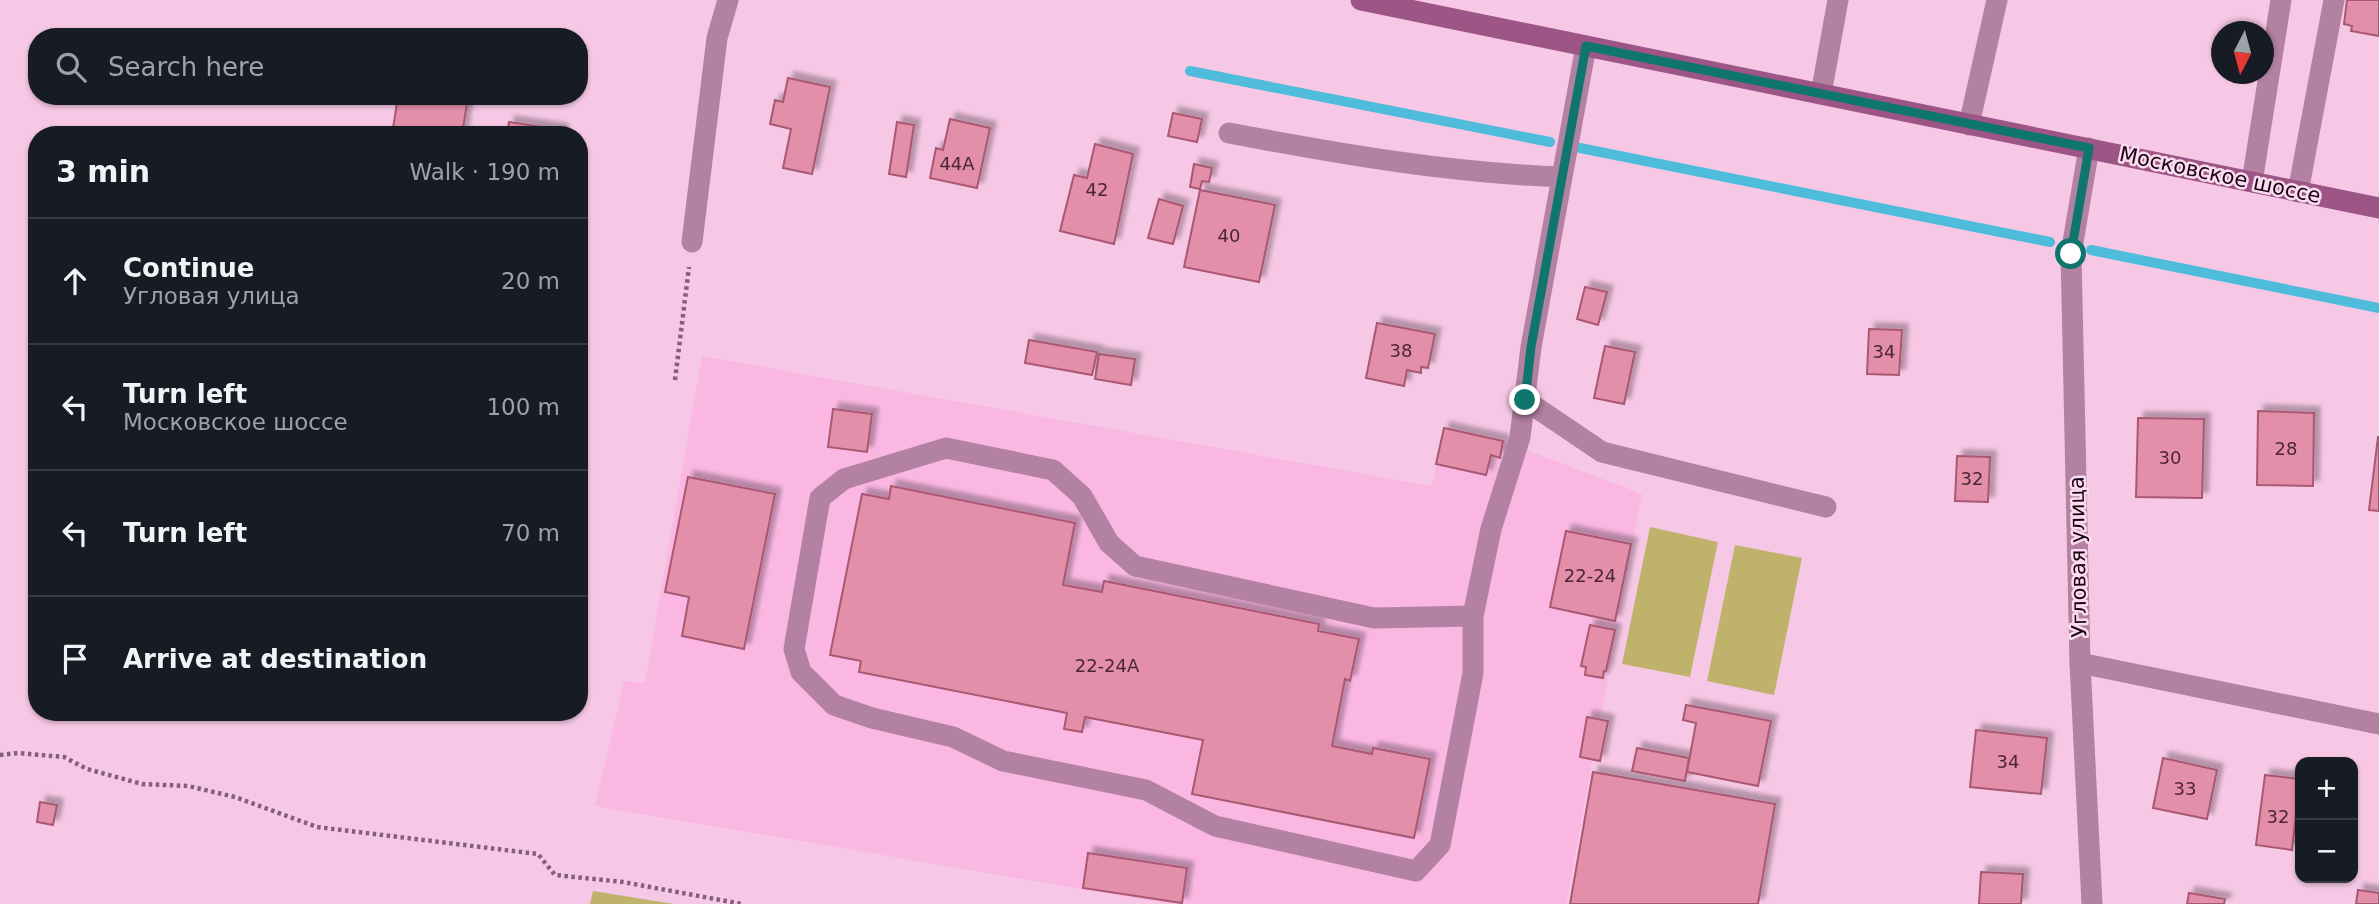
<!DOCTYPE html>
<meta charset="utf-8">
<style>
:root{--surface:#171b24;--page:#20242c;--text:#f1f3f6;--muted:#9ea1a6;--line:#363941}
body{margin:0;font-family:"DejaVu Sans",sans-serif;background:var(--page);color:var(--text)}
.controls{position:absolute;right:21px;bottom:21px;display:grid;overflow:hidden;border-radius:14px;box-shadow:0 2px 5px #0004}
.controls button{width:63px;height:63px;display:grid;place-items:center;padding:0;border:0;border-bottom:2px solid var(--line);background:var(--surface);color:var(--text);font:35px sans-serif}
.compass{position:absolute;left:2211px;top:21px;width:63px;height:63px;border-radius:50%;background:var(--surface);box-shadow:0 2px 5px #0004;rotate:186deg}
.stop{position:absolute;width:21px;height:21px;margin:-16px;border:5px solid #0f766e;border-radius:50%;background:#fff}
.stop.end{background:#0f766e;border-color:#fff;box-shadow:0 2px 7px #0008}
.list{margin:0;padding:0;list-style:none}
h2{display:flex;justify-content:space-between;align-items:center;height:91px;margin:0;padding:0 28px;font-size:30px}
h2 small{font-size:23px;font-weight:400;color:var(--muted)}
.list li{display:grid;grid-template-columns:46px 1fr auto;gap:21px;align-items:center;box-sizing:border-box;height:126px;padding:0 28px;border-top:2px solid var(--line)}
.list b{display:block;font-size:26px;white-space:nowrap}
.list p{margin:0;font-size:23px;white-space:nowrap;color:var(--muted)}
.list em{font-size:23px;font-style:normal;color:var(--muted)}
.icon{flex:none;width:38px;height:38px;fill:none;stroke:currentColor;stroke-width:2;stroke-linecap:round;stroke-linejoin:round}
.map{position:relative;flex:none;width:2379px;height:904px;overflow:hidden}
.search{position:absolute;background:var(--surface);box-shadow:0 2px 5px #0004;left:28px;top:28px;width:560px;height:77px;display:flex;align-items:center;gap:18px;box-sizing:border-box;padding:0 24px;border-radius:28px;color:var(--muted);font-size:26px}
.panel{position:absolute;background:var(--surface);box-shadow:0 2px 5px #0004;left:28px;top:126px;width:560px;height:595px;border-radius:28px}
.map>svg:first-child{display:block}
.built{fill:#fab7e2}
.green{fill:#bfb36c}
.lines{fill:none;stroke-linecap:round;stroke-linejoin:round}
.stream{stroke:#50bcdb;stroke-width:10}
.building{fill:#e48fa9;stroke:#a95872;stroke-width:2;filter:url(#shadow)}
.path{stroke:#836077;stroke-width:4.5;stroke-dasharray:3.5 3.5;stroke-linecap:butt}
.lane{stroke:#b381a2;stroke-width:21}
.street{stroke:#b381a2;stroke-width:21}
.secondary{stroke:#9d5586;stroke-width:21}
.route{stroke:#0f766e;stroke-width:9}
.labels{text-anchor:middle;stroke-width:5;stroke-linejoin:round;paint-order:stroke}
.number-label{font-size:18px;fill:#4c2538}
.street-label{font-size:21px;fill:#190212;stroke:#fbdbef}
</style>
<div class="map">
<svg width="2379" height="904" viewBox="0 0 2379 904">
<defs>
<filter id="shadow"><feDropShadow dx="6" dy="-6" stdDeviation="2" flood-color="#0004"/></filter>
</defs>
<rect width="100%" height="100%" fill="#f7c8e6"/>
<path class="built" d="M 702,356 L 1432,486 L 1444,428 L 1503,441 L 1642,494 L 1566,904 L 1169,904 L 595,806 L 624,681 L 645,683 Z"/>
<path class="green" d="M 1650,527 L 1718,542 L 1690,677 L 1622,664 Z
M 1735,545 L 1802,558 L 1774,695 L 1707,681 Z
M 593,891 L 674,904 L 590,904 Z"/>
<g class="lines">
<path class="stream" d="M 1190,71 L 1550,142
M 1580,148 L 2050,242
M 2091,250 L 2379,308"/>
</g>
<path class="building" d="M 2347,0 L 2379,0 L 2379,36 L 2351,31 L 2352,26 L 2344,24 Z
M 788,78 L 830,87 L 812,174 L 783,168 L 791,129 L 770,124 L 775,100 L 783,102 Z
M 398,96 L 468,96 L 462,135 L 392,135 Z
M 1173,113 L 1202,119 L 1197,142 L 1168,136 Z
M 950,119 L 990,128 L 977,188 L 930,178 L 936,148 L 943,150 Z
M 509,122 L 562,130 L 562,135 L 507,135 Z
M 897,122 L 914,125 L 906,177 L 889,174 Z
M 1095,144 L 1133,154 L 1114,244 L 1060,231 L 1074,175 L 1087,178 Z
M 1194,164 L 1212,168 L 1209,182 L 1202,181 L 1200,189 L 1190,187 Z
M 1200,190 L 1275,205 L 1259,282 L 1184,267 Z
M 1159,199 L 1183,206 L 1173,244 L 1148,238 Z
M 1585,287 L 1607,292 L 1598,325 L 1577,319 Z
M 1377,323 L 1435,334 L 1428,368 L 1421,367 L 1421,373 L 1407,370 L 1404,386 L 1366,378 Z
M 1869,329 L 1902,330 L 1899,375 L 1867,374 Z
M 1029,340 L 1097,352 L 1092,375 L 1025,363 Z
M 1605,346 L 1635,352 L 1624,404 L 1594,398 Z
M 1099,354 L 1135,359 L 1131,385 L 1095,379 Z
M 833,409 L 872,414 L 867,452 L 828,447 Z
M 2258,411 L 2314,413 L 2313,486 L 2257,485 Z
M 2138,418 L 2204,419 L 2202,498 L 2136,497 Z
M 1444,428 L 1503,441 L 1500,458 L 1491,455 L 1486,475 L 1436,464 Z
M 2378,437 L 2379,437 L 2379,511 L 2369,510 Z
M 1957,456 L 1990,457 L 1988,502 L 1955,501 Z
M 688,477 L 775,494 L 744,649 L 682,636 L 689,597 L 665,592 Z
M 891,486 L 1075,523 L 1063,585 L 1102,592 L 1104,581 L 1319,624 L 1318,631 L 1359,639 L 1350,681 L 1345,679 L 1332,746 L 1372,754 L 1373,748 L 1430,759 L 1414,838 L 1192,794 L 1203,740 L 1085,717 L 1082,732 L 1064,729 L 1067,713 L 859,672 L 861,661 L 830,655 L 862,494 L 889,499 Z
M 1566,531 L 1631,544 L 1615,621 L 1550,607 Z
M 1590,625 L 1615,630 L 1606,671 L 1604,671 L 1603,678 L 1585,675 L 1586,667 L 1581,666 Z
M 1686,705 L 1771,721 L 1758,786 L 1687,772 L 1696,723 L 1683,720 Z
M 1587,717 L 1608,721 L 1600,761 L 1580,757 Z
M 1976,730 L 2047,738 L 2041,794 L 1970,787 Z
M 1637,748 L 1689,758 L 1685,781 L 1632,771 Z
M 2163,758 L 2217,770 L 2207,819 L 2153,808 Z
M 1593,772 L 1775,804 L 1758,904 L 1570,904 Z
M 2265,775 L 2300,779 L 2292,850 L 2256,845 Z
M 40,802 L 57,805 L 53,825 L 37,822 Z
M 1088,853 L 1187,868 L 1182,903 L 1083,888 Z
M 1981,872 L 2023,874 L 2021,904 L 1979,904 Z
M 2358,890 L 2379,893 L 2379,904 L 2356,904 Z
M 2189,893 L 2225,899 L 2224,904 L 2187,904 Z"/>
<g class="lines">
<path class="path" d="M 675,380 L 689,267
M 0,755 L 18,753 L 64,757 L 87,769 L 142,784 L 188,786 L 235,797 L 317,827 L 538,854 L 555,875 L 623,882 L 742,904"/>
<path class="lane" d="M 1821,94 L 1838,0
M 1969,125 L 1997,0
M 1229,133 C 1339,154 1450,173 1562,177
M 2252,182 L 2281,0
M 2298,192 L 2334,0
M 692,242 L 717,38 L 728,0
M 1525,400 L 1602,452 L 1826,507
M 1473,616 L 1374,618 L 1135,566 L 1109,543 L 1082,496 L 1053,470 L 946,448 L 844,479 L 820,498 L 794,649 L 801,672 L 834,705 L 872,718 L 953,737 L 1003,761 L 1146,790 L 1215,826 L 1416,871 L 1440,845 L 1473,673 L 1473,616 L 1491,529 L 1520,437 L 1531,347 L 1586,46
M 2080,663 L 2092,904"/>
<path class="street" d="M 2089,148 L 2071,254 L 2080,663 L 2379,724"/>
<path class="secondary" d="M 1361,0 L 2379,208"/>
</g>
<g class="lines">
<path class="route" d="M 1525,400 L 1531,347 L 1586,46 L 2089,148 L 2071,254"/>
</g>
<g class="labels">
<g class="number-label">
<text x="957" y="170">44А</text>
<text x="1097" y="196">42</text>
<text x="1229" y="242">40</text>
<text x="1401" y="357">38</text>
<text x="1884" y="358">34</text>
<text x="2286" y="455">28</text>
<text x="2170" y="464">30</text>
<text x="1972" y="485">32</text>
<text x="1590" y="582">22-24</text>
<text x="1107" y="672">22-24А</text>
<text x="2008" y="768">34</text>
<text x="2185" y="795">33</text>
<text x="2278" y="823">32</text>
</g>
<g class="street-label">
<text transform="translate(2220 175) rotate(12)" y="7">Московское шоссе</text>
<text transform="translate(2078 557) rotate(-91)" y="7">Угловая улица</text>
</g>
</g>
</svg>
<div class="controls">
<button>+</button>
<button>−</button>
</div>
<svg class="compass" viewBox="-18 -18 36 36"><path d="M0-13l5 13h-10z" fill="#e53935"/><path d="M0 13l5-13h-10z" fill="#9ea1a6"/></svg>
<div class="stop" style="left:2071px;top:254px"></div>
<div class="stop end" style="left:1525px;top:400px"></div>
<div class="search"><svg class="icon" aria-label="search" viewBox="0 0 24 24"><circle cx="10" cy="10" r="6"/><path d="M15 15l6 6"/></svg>Search here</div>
<section class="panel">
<h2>3 min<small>Walk · 190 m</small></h2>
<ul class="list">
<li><svg class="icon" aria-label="ahead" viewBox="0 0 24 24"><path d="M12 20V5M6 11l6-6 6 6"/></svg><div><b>Continue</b><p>Угловая улица</p></div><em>20 m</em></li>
<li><svg class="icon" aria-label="left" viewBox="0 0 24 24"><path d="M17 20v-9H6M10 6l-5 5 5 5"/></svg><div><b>Turn left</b><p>Московское шоссе</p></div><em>100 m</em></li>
<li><svg class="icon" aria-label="left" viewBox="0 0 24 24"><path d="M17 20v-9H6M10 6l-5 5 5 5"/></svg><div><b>Turn left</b></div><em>70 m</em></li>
<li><svg class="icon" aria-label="arrive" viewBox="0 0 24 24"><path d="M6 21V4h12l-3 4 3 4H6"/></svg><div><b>Arrive at destination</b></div></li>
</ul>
</section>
</div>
